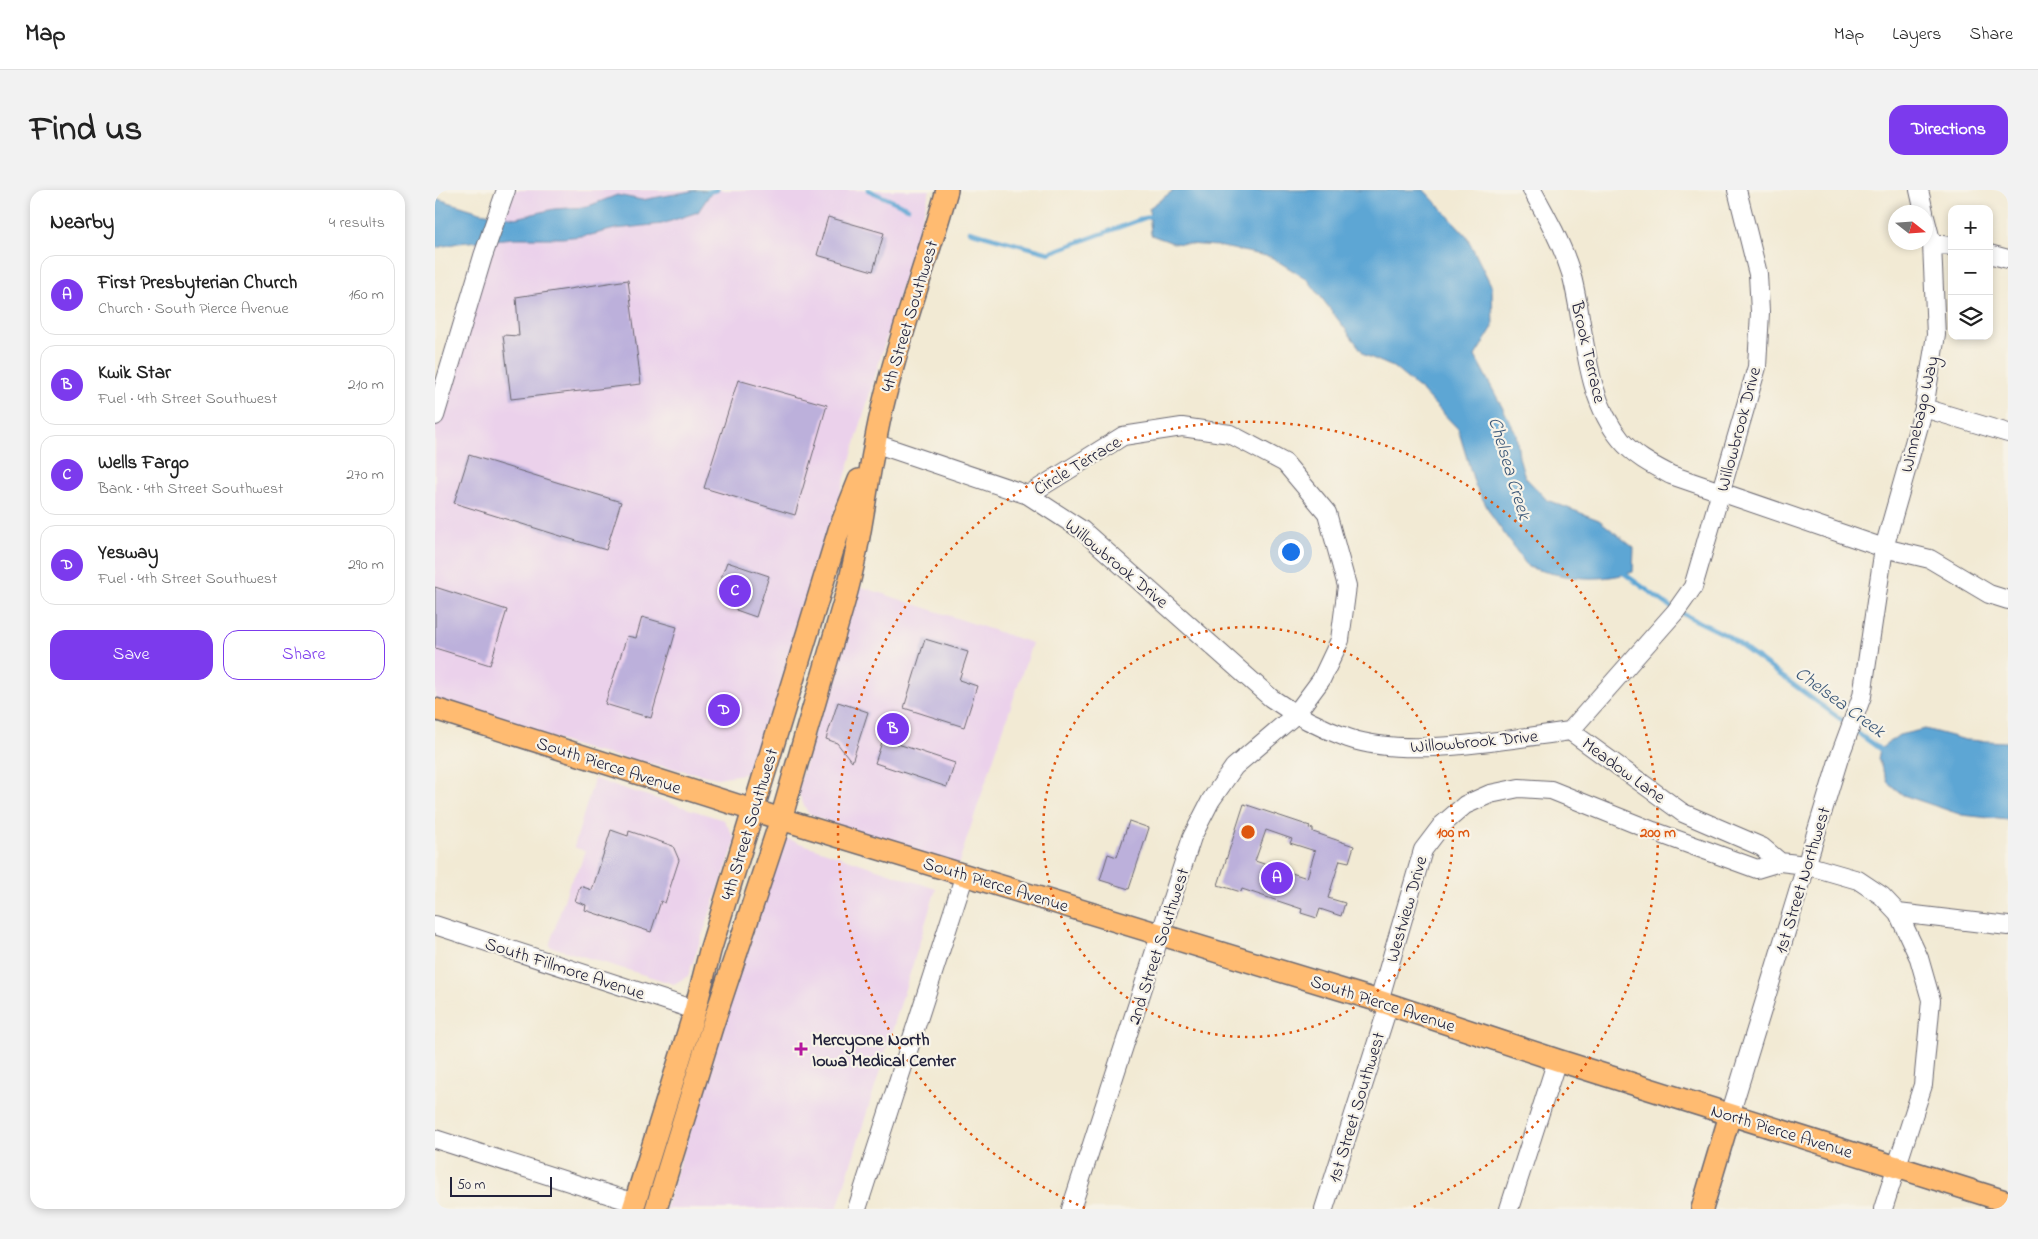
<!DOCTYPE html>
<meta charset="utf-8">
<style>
:root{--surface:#fff;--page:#f2f2f2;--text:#222;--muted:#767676;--line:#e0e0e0;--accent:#7c3aed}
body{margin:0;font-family:"Indie Flower",sans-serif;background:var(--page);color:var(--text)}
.controls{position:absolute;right:15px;top:15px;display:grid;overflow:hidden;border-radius:10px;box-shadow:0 2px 8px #0003}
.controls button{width:45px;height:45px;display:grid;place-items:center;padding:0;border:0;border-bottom:1px solid var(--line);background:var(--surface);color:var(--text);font:25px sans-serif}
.compass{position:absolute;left:1453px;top:15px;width:45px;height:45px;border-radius:50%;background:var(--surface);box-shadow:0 2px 8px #0003;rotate:107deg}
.scale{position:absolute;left:15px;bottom:12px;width:102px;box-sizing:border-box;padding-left:5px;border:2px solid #22223b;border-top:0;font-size:14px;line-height:18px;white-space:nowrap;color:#22223b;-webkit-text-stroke:4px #f7f3e8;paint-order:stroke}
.you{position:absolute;left:855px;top:361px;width:18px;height:18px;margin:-12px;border:4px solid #fff;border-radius:50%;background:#1a73e8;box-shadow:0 0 0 8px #1a73e833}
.badge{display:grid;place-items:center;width:32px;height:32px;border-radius:50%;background:var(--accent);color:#fff;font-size:16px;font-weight:700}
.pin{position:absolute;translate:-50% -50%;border:2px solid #fff;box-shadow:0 1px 5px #0006}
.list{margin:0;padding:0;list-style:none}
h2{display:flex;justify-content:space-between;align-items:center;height:65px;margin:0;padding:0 20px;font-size:21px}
h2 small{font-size:16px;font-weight:400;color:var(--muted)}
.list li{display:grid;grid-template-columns:32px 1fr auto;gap:15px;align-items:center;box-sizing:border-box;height:80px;margin:0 10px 10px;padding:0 10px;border:1px solid var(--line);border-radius:15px}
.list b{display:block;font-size:19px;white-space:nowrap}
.list p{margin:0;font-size:16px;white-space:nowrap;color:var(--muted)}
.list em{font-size:16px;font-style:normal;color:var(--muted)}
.actions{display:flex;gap:10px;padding:15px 20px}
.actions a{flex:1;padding:11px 0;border:1px solid var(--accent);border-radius:15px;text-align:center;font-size:18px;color:var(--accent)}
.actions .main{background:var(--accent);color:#fff}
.icon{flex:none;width:28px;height:28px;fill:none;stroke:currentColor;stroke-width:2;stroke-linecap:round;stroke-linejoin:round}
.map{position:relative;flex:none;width:1573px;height:1019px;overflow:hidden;border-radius:15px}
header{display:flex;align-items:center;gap:30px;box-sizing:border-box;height:70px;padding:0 25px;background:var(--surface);border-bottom:1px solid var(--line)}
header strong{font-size:24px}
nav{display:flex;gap:28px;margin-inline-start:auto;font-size:18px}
.intro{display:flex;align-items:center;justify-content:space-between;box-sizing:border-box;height:120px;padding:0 30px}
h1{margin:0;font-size:35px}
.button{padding:12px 22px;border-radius:15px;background:var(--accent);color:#fff;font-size:18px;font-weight:700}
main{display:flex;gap:30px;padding:0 30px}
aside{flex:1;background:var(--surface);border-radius:15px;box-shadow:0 2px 8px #0003}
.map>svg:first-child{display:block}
.built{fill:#ebd1eb}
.water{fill:#5da6d4;stroke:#406488}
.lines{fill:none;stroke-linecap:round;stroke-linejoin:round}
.stream{stroke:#5da6d4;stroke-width:4.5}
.building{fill:#bcb0db;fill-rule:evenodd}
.minor-casing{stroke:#6b6871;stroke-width:20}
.major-casing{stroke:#6b6871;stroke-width:24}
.minor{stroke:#fff;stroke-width:18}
.major{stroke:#ffbb71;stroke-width:21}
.ring{fill:none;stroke:#de560e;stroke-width:2.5;stroke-dasharray:2.5 5}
.poi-dot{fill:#b5179e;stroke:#f7f3e8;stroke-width:2}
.labels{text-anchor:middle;stroke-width:4.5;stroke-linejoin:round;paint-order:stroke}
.street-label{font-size:18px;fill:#22223b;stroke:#f7f3e8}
.poi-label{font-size:18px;font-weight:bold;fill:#22223b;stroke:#f7f3e8;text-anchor:start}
.water-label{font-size:19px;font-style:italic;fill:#3a5778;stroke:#f7f3e8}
.centre{fill:#de560e;stroke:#f7f3e8;stroke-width:2.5}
.ring-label{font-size:15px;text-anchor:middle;font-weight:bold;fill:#de560e;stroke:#f7f3e8;stroke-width:4.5;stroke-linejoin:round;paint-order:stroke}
</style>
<header>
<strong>Map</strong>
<nav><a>Map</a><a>Layers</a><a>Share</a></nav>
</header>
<div class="intro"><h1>Find us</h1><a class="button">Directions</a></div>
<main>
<aside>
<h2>Nearby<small>4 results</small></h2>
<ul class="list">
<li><span class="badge">A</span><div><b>First Presbyterian Church</b><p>Church · South Pierce Avenue</p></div><em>160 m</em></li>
<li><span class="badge">B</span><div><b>Kwik Star</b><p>Fuel · 4th Street Southwest</p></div><em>210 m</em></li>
<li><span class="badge">C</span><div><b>Wells Fargo</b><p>Bank · 4th Street Southwest</p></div><em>270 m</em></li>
<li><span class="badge">D</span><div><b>Yesway</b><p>Fuel · 4th Street Southwest</p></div><em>290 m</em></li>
</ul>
<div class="actions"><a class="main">Save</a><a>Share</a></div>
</aside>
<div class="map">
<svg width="1573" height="1019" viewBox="0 0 1573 1019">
<rect width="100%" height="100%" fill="#f7f3e8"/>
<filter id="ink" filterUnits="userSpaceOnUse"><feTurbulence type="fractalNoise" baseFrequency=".02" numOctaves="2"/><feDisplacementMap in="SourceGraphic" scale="10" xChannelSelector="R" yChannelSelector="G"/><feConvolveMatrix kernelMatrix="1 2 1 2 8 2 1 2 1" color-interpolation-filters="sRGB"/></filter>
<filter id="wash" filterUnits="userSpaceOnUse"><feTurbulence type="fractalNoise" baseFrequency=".0096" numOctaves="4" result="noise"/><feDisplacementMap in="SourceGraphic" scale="20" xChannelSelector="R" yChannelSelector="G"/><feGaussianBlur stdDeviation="1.12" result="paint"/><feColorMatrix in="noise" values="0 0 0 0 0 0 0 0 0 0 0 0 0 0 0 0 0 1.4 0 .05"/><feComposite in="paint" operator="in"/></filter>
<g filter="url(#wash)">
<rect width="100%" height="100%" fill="#f2ead4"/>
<path class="built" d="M 78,0 L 495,0 L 323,582 L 282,588 L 157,561 L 0,511 L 0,198 L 46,39 Z
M 421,395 L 597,453 L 517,693 L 373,623 L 362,601 Z
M 159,589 L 289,630 L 301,650 L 253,786 L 239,794 L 114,756 L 135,692 L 145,676 L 150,661 L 139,657 Z
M 347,647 L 501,699 L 402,1019 L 230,1019 Z"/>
<path class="water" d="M 262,0 L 277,1 L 263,22 L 227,34 L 180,39 L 156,45 L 127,48 L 80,48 L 23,53 L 0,58 L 0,8 L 45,22 L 81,28 L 119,19 L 151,17 L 182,5 L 207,10 Z
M 739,0 L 989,0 L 1031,45 L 1057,97 L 1058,137 L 1040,166 L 1081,243 L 1084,267 L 1090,287 L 1112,310 L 1164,330 L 1199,358 L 1198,382 C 1162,393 1129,388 1093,377 L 1058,328 L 1040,295 L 1023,239 L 987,201 L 958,177 L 930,165 L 873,90 L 836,67 L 783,56 L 738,53 L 716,45 L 714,18 Z
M 1490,539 L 1531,550 L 1573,552 L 1573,630 L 1527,625 L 1468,605 L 1453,593 L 1443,569 L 1445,559 L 1464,545 Z"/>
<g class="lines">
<path class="stream" d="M 433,0 L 473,18
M 273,2 L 282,0
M 534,41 L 614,63 L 718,25
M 1187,382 L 1237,418
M 1244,422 L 1291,445 L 1412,534
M 1420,541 L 1450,563"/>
</g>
<g id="blocks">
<path class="building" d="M 393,27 L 449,43 L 438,81 L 382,65 Z
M 193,90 L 206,194 L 76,209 L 68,145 L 84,146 L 81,107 Z
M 303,190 L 392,215 L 360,325 L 269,298 Z
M 34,265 L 186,312 L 171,360 L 19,313 Z
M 292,372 L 334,386 L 321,427 L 301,420 L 307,400 L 284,393 Z
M 0,397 L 72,420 L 55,475 L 0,458 Z
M 207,427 L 242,437 L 216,528 L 170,514 L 192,446 L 201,448 Z
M 490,449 L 533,462 L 524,490 L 542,496 L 529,537 L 469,518 Z
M 403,512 L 433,522 L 417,572 L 402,553 L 391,549 Z
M 448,549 L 520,573 L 512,597 L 440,573 Z
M 809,614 L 875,636 L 874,638 L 878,639 L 878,642 L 919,656 L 914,672 L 905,670 L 893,708 L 910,713 L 906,726 L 885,719 L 882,728 L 866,723 L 867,719 L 807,699 L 806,702 L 783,695 ZM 831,640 L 857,649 L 855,653 L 880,661 L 872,688 L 820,671 Z
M 694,631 L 714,638 L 694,699 L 665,690 L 673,664 L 682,667 Z
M 176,640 L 193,646 L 194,641 L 238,656 L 244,670 L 230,713 L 226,711 L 216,742 L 150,720 L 151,715 L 140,711 L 145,696 L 157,700 Z"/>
</g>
</g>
<g filter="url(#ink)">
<use href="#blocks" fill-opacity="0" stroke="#6b6871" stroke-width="1"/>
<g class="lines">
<g class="minor-casing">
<path id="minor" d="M 1097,0 C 1112,27 1127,54 1136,83 C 1151,138 1148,204 1186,250 C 1199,266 1219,276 1236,285 L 1449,358 L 1495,369 L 1554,404 L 1573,410
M 1484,0 L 1489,22
M 1497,54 L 1517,56
M 1554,64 L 1573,69
M 1489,218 L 1573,243
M 0,226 L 48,66 L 71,0
M 439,253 L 593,305 L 647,340 L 836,508 C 860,525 885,538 913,548 C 972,569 1073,549 1135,541 L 1241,421 L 1258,397 L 1322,177 L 1325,122 L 1323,84 L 1302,0
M 593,305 L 688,246 L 747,237 L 795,244 L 850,273 L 892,323 L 912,396 L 905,450 L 886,490 L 860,525 L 799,577 L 776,610 L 757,647 L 636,1019
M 1135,541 L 1248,623 L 1327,657 L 1345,672 L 1371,675 L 1423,690 L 1447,706 L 1463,723 L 1573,736
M 0,735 L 260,820
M 944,811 L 988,660 L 1007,635 L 1030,615 L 1055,604 L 1084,598 L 1116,600 L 1218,641 L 1322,679 L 1345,672
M 1295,925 L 1404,568 L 1427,506 L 1449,358 L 1489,218 L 1501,145 L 1497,54 L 1490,27
M 0,949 L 200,1013
M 422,1019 L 530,684
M 889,1019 L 954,814
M 1074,1019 L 1122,870
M 1448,1019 L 1488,895 L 1496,810 L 1484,768 L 1463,723"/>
</g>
<g class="major-casing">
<path id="major" d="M 0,519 L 346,629 L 944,811 L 1122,870 L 1573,1012
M 198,1019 L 260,820 L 275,761 L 404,340 L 424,290
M 221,1019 L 277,837 L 346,629 L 409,412 C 428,347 432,280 448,215 C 465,142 492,72 512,0
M 1267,1019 L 1295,925"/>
</g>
<use href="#minor" class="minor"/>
<use href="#major" class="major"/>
</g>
</g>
<g class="ring">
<circle cx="813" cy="642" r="205"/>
<path d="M650 1018A410 410 0 1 1 976 1018"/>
</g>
<path class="poi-dot" d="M363.5 851.5h5v5h5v5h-5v5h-5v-5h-5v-5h5z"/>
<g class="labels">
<g class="street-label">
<text transform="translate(474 126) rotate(-73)" y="6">4th Street Southwest</text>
<text transform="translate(1154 162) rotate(77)" y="6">Brook Terrace</text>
<text transform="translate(1484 224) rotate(-77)" y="6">Winnebago Way</text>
<text transform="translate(1303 239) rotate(-75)" y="6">Willowbrook Drive</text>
<text transform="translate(642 275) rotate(-31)" y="6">Circle Terrace</text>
<text transform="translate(682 373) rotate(40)" y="6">Willowbrook Drive</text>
<text transform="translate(1039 551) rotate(-5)" y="6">Willowbrook Drive</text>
<text transform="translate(174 575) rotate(18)" y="6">South Pierce Avenue</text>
<text transform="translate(1189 580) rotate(36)" y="6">Meadow Lane</text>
<text transform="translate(314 634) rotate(-73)" y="6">4th Street Southwest</text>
<text transform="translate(1367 690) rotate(-73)" y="6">1st Street Northwest</text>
<text transform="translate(561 694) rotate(17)" y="6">South Pierce Avenue</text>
<text transform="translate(971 719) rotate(-74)" y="6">Westview Drive</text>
<text transform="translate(723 756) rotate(-72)" y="6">2nd Street Southwest</text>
<text transform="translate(130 778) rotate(18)" y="6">South Fillmore Avenue</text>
<text transform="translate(948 813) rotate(18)" y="6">South Pierce Avenue</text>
<text transform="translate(921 917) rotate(-73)" y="6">1st Street Southwest</text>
<text transform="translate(1347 941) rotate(17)" y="6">North Pierce Avenue</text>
</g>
<g class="poi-label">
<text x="377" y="855">MercyOne North<tspan x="377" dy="21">Iowa Medical Center</tspan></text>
</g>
<g class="water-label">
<text transform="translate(1076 278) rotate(73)" y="7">Chelsea Creek</text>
<text transform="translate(1406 511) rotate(36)" y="7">Chelsea Creek</text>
</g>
</g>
<circle cx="813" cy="642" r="8" class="centre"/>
<g class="ring-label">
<text x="1018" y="647">100 m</text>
<text x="1223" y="647">200 m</text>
</g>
</svg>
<div class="controls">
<button>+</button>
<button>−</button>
<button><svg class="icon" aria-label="layers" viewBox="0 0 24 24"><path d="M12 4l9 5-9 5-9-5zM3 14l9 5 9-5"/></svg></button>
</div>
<svg class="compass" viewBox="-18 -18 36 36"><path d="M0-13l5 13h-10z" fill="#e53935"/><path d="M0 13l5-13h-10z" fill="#767676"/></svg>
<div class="scale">50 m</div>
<div class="you"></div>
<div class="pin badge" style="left:842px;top:688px">A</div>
<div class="pin badge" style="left:458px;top:539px">B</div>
<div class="pin badge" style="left:300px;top:401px">C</div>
<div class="pin badge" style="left:289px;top:520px">D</div>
</div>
</main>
